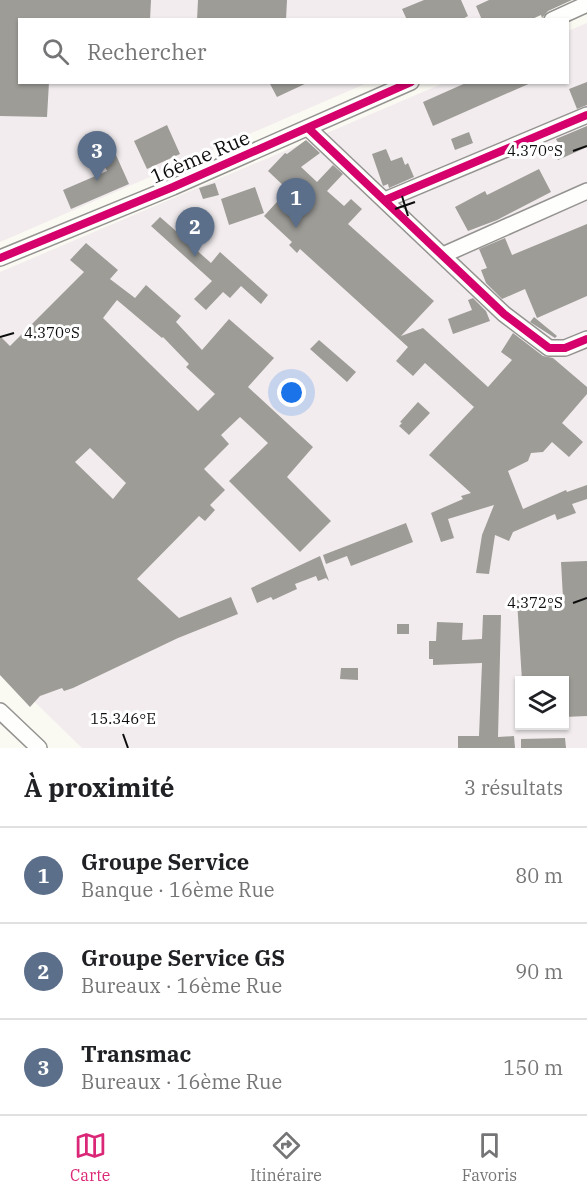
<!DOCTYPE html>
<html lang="fr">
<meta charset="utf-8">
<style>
:root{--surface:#fff;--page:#f6f6f6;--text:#202124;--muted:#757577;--line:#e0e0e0;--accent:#db2777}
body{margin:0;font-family:"IBM Plex Serif",serif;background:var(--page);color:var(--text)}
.controls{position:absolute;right:18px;bottom:18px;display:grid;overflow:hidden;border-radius:0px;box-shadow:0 2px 4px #0004}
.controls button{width:54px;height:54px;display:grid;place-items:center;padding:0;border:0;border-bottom:2px solid var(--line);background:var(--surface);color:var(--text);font:30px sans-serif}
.you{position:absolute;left:292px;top:393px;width:21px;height:21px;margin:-15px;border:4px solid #fff;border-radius:50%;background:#1a73e8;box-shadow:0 0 0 9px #1a73e833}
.badge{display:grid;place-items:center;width:39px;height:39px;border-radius:50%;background:var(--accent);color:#fff;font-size:20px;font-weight:700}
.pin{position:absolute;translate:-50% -50px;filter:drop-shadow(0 2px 3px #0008)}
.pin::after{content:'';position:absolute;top:32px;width:21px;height:18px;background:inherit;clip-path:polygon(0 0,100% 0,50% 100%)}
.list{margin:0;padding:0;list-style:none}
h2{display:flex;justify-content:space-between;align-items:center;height:78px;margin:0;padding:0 24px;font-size:26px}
h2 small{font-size:20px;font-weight:400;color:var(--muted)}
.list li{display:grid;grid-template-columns:39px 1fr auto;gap:18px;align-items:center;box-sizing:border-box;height:96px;padding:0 24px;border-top:2px solid var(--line)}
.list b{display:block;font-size:22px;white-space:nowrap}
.list p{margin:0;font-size:20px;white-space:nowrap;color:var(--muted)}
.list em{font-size:20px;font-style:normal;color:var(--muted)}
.icon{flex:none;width:33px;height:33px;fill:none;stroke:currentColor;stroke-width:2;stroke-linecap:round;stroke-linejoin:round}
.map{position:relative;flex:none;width:587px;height:748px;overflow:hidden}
.search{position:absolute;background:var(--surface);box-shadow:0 2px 4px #0004;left:18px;right:18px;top:18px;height:66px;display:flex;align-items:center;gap:15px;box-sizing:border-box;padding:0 21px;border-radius:0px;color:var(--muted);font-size:22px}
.sheet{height:366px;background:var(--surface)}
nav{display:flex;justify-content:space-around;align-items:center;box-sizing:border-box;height:84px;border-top:2px solid var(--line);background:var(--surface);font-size:16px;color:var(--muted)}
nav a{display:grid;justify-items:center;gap:3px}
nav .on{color:var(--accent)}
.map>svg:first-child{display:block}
.industrial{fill:#f2ecee;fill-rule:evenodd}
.building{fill:#9d9c97;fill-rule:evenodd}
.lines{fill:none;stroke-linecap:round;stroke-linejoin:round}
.minor-casing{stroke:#949390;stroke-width:18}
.minor{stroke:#fefefd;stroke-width:15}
.cycleway-casing{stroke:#fff;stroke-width:11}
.cycleway{stroke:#d6006c;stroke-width:8}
.ticks{fill:none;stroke:#0d0d0d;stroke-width:2}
.labels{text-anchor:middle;stroke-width:6;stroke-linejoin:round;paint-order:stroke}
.street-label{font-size:20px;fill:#0d0d0d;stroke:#fff}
.ticks-label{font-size:15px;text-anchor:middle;fill:#0d0d0d;stroke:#fff;stroke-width:6;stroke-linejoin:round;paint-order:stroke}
</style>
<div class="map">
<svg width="587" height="748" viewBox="0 0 587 748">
<rect width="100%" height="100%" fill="#faf9f2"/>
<path class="industrial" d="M 0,0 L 558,0 L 513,20 L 20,20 L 20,82 L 367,83 L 0,242 Z
M 587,23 L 587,748 L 82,748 L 0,668 L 0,272 L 444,83 L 568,82 L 568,31 ZM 520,680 L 564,680 L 564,726 L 520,726 Z"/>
<path class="building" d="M 0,0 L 151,0 L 150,20 L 20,20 L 20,82 L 49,82 L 47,117 L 0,116 Z
M 198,0 L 287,0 L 286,20 L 197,20 Z
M 424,0 L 461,0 L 468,16 L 461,20 L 407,20 L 402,9 Z
M 489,0 L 572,0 L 548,11 L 542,18 L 541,15 L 530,20 L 482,20 L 476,6 Z
M 269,82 L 309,82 L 277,97 Z
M 468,82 L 533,82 L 433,126 L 423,102 Z
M 587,82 L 587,105 L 577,109 L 569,89 Z
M 167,125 L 180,154 L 147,169 L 134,141 Z
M 587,126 L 587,147 L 558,160 L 552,149 L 560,146 L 556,139 Z
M 469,132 L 473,143 L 455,150 L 451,139 Z
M 107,135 L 129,184 L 71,209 L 63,190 L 107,171 L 93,141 Z
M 306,140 L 320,153 L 301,167 L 317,182 L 333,165 L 343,174 L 327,191 L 344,206 L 351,199 L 362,209 L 348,224 L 434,301 L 401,336 L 423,328 L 488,387 L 512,360 L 501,352 L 513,333 L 543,356 L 553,358 L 587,387 L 587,394 L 562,423 L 583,442 L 569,457 L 552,442 L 543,452 L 531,453 L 528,461 L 508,471 L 523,509 L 566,490 L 567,492 L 587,485 L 587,499 L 572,504 L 576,513 L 557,520 L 555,514 L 513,532 L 509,541 L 495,535 L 489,574 L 476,573 L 482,535 L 494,505 L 448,519 L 454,538 L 441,542 L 431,513 L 463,499 L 461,496 L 471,493 L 429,455 L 474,407 L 425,363 L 413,376 L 396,361 L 408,347 L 300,249 L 297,253 L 289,245 L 292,242 L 264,216 L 288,190 L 268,171 L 285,153 L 287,154 Z
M 386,149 L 391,161 L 402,157 L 405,165 L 408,163 L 414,177 L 389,188 L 388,184 L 383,186 L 372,154 Z
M 539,169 L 551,192 L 497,220 L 468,231 L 455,207 L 485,191 L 487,195 Z
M 215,183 L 219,195 L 203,199 L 199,188 Z
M 255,187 L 264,213 L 229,225 L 221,199 Z
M 192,214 L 207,228 L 207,232 L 193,247 L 211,263 L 220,252 L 268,295 L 261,304 L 241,286 L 230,298 L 223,292 L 206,310 L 194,299 L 212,281 L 151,226 L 160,217 L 176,231 Z
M 587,224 L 587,296 L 537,318 L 525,289 L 502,299 L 486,283 L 481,270 L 487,268 L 479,249 L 505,238 L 512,255 Z
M 86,243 L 118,270 L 110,279 L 135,298 L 146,285 L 181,316 L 176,322 L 202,350 L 229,319 L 274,358 L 248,387 L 313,447 L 287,477 L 331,521 L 300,552 L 229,481 L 268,443 L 240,417 L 221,435 L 229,444 L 204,469 L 225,490 L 210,505 L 215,510 L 205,521 L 199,516 L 137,579 L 179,618 L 231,597 L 238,614 L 178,638 L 73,688 L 64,691 L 62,688 L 40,696 L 30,707 L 0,675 L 0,336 L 10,346 L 84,272 L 70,260 ZM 117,300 L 162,338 L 163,337 L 189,364 L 186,367 L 215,394 L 198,411 L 103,318 ZM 90,448 L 126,483 L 113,499 L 75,462 Z
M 473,298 L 486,311 L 490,321 L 453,334 L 448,319 L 472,310 L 468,300 Z
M 534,317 L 557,336 L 555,338 L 530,322 Z
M 319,340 L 356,372 L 347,382 L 310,349 Z
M 418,402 L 430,413 L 409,435 L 399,426 L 402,423 L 400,422 Z
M 406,523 L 413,542 L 351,566 L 347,556 L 326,564 L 323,555 Z
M 320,556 L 329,581 L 326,578 L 318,581 L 316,576 L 295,584 L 297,589 L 273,600 L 271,597 L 257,603 L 251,588 Z
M 587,561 L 587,716 L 564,717 L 564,681 L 522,681 L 517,600 L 563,598 L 561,562 Z
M 483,615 L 501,615 L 498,737 L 514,736 L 515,748 L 458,748 L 458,736 L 479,736 L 482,663 L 433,665 L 433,659 L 429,659 L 429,641 L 436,641 L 437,622 L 463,623 L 462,640 L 482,639 Z
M 397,624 L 409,624 L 409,634 L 397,634 Z
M 341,668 L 358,668 L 358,680 L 340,679 Z
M 565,738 L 566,748 L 521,748 L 521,739 Z"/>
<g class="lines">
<g class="minor-casing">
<path id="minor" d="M 552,20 L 587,4
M 308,128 L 504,314 L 549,348 L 565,348 L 587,339
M 385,200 L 587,115
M 443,255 L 587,191
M 0,258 L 173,187 L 411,82
M 0,711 L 39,748"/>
</g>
<use href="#minor" class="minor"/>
<g class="cycleway-casing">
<path id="cycleway" d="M 308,128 L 504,314 L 549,348 L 565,348 L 587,339
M 385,200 L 587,115
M 0,258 L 173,187 L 411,82"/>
</g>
<use href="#cycleway" class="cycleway"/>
</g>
<path class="ticks" d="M 573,151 L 587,146M 402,196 L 408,216M 395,209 L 415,202M 0,337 L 14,333M 573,603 L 587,598M 123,734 L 128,748"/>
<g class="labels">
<g class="street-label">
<text transform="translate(200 157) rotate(-23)" y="7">16ème Rue</text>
</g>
</g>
<g class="ticks-label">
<text x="535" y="156">4.370°S</text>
<text x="52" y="338">4.370°S</text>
<text x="535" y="608">4.372°S</text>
<text x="123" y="724">15.346°E</text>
</g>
</svg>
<div class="controls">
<button><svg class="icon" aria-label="layers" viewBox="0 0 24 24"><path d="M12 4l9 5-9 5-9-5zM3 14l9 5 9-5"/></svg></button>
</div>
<div class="you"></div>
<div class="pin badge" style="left:296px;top:228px;background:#5c6f8a">1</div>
<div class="pin badge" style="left:195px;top:257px;background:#5c6f8a">2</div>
<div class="pin badge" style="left:97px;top:181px;background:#5c6f8a">3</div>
<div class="search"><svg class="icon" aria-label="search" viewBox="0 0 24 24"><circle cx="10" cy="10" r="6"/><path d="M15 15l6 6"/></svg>Rechercher</div>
</div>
<section class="sheet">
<h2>À proximité<small>3 résultats</small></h2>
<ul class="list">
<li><span class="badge" style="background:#5c6f8a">1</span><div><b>Groupe Service</b><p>Banque · 16ème Rue</p></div><em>80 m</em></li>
<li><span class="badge" style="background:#5c6f8a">2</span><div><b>Groupe Service GS</b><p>Bureaux · 16ème Rue</p></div><em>90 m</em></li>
<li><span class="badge" style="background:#5c6f8a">3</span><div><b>Transmac</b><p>Bureaux · 16ème Rue</p></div><em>150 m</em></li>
</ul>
</section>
<nav>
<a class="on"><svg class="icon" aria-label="map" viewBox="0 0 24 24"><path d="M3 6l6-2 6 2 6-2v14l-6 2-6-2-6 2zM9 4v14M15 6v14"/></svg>Carte</a>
<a><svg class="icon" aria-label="directions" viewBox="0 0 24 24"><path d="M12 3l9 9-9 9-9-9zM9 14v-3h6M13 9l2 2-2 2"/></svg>Itinéraire</a>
<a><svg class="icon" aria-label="saved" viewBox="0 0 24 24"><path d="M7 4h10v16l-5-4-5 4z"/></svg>Favoris</a>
</nav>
